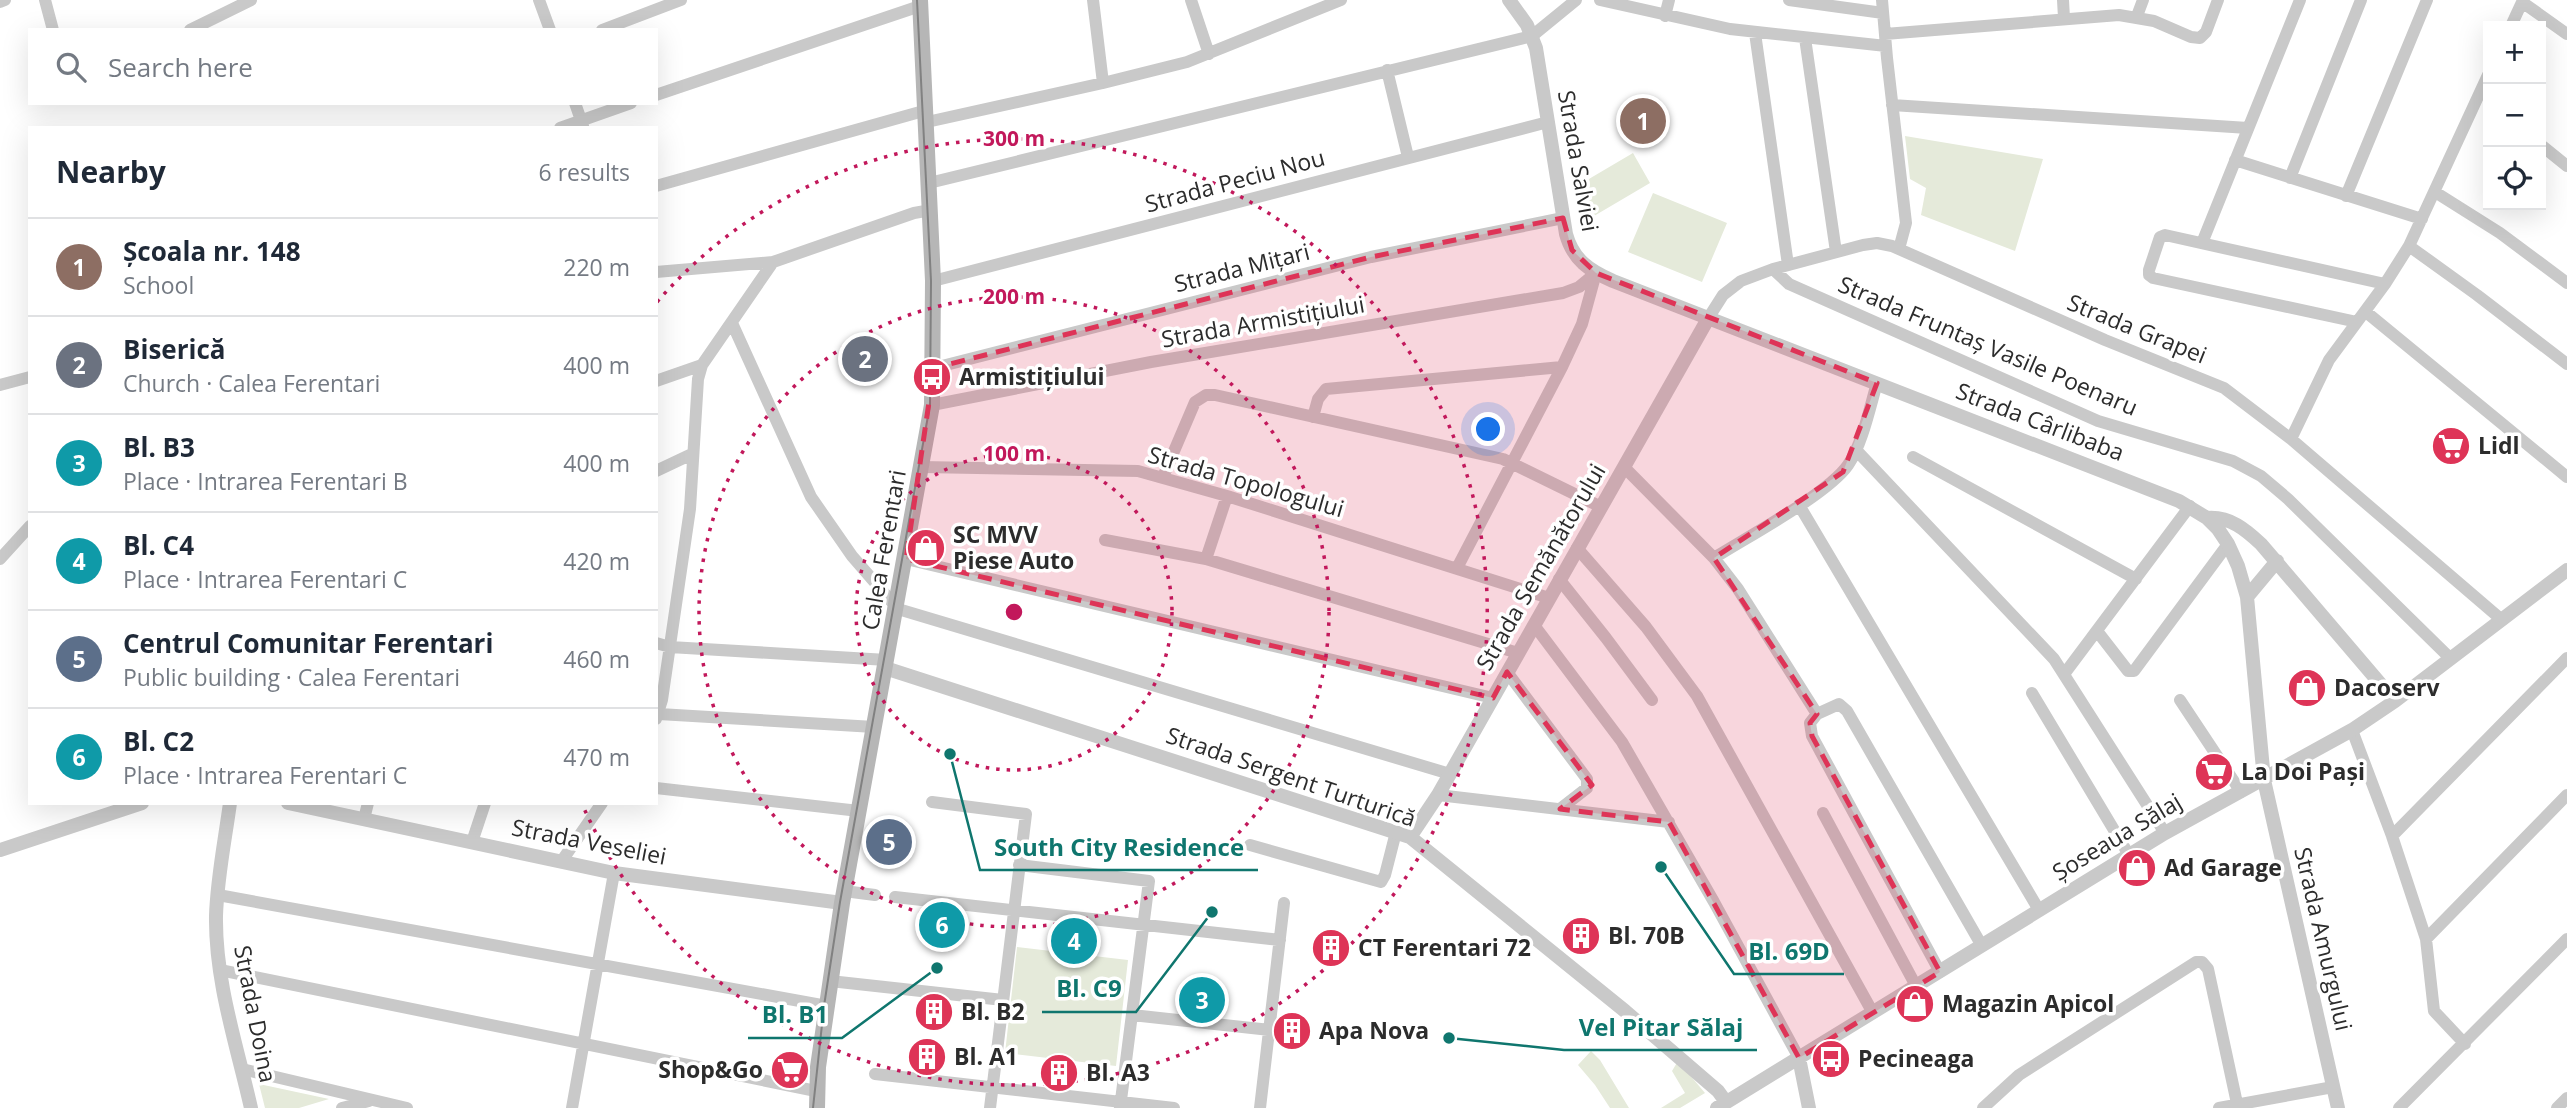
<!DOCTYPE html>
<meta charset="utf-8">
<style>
:root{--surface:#fff;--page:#f2f2f3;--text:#1f2937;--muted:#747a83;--line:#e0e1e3;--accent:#de3457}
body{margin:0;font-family:"Open Sans",sans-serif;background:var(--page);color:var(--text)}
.controls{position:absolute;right:21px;top:21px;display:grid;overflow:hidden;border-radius:0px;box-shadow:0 7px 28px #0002}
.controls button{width:63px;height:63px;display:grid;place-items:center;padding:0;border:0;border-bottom:2px solid var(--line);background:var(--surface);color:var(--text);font:35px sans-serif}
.you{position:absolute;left:1489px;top:430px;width:24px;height:24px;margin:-18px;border:5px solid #fff;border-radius:50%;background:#1a73e8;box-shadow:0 0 0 10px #1a73e833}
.badge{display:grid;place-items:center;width:46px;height:46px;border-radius:50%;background:var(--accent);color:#fff;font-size:23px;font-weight:700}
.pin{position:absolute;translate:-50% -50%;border:4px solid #fff;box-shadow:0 2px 7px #0006}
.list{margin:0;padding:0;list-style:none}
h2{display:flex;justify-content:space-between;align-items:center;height:91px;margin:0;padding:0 28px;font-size:30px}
h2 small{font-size:23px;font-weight:400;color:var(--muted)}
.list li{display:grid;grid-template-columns:46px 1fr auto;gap:21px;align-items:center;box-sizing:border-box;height:98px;padding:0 28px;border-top:2px solid var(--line)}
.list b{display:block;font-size:26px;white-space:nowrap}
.list p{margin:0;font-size:23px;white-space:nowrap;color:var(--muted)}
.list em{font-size:23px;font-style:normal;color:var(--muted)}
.icon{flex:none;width:38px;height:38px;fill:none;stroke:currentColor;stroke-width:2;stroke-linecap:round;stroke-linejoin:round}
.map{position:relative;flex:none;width:2567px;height:1108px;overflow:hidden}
.search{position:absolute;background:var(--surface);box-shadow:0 7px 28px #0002;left:28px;top:28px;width:630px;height:77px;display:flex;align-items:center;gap:18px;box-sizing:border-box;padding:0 24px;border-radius:0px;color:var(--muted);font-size:26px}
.panel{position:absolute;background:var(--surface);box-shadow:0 7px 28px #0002;left:28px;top:126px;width:630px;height:679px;border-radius:0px}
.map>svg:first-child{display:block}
.green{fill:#e5eada}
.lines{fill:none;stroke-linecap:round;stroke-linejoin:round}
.minor{stroke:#c9c9c9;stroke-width:12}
.tertiary{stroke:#c9c9c9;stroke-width:14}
.secondary{stroke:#b6b6b6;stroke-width:16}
.tram{stroke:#818181;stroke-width:2}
.marked{fill:#de3457;fill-opacity:0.2;stroke:#de3457;stroke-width:5;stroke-dasharray:14 9;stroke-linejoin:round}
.ring{fill:none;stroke:#c2185b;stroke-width:3.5;stroke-dasharray:3.5 7}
.labels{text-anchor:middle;stroke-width:7;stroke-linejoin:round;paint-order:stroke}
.street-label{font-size:23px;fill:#2c2c2c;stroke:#fff}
.poi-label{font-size:23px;font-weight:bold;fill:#2c2c2c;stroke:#fff;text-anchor:start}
.centre{fill:#c2185b;stroke:#fff;stroke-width:3.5}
.ring-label{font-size:21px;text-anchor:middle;font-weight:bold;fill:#c2185b;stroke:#fff;stroke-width:7;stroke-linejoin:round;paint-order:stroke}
.leader{fill:none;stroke:#0f766e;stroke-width:2.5}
.callout-dot{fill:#0f766e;stroke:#fff;stroke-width:2.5}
.callout-label{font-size:24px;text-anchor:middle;font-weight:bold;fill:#0f766e;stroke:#fff;stroke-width:7;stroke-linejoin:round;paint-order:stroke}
</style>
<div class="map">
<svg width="2567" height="1108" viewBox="0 0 2567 1108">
<rect width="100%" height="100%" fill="#fff"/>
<path class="green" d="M 1905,136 L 2043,159 L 2015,251 L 1921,215 L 1926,188 L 1910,179 Z
M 1633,153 L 1650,183 L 1594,216 L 1577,186 Z
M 1653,193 L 1727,223 L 1702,282 L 1628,252 Z
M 1017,947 L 1128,960 L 1116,1066 L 1005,1053 Z
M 1591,1051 L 1600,1060 L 1629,1108 L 1610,1108 L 1595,1085 L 1578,1065 Z
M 1678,1061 L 1705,1093 L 1680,1108 L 1661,1108 L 1685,1093 L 1672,1071 Z
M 259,1084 L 329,1099 L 299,1108 L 265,1108 Z"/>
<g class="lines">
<path class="minor" d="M 45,0 L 53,30
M 539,0 L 550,30
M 1093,0 L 1103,83
M 1191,0 L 1209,54
M 1600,0 L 1730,29 L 1886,46
M 1789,0 L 1883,13
M 1882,0 L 1887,58 L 1906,223 L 1899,249
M 2063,0 L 2064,18
M 0,2 L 5,0
M 2522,2 L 2567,34
M 1665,16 L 1669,0
M 2137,16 L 2143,0
M 2511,26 L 2523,0
M 190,30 L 251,0
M 602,30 L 681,0
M 1755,33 L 1788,265
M 1885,34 L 2119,15 L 2154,21 L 2191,37 L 2200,38 L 2206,32 L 2218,0
M 1805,38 L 1836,252
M 1387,70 L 1408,157
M 656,95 L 920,6
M 575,103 L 583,126
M 1892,105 L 2248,128
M 927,122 L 1103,83 L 1187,62 L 1341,0
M 560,128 L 631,103
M 2541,145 L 2567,166
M 2235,160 L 2422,219
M 2290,178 L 2361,0
M 929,183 L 1532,36 L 1576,0
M 656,186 L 927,110
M 2435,192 L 2500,233 L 2567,283
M 2346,196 L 2427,0
M 2202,243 L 2300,0
M 2409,246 L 2477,295 L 2567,364
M 1773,269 L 1789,284 L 2098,421 L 2233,461 L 2261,476 L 2288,499 L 2450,658
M 656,272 L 773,262 L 914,213 L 931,210
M 933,281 L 1548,122
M 2366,312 L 2567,477
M 1709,317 L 1723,295 L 1741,281 L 1773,269 L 1863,245 L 1877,243 L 1892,246 L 2105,340 L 2224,388 L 2291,439 L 2502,620
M 2357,322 L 2153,278 L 2149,275 L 2149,270 L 2160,237 L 2165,235 L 2385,284
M 732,323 L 811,497 L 852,556 L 898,609 L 1450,774
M 934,368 L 1371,257 L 1563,218
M 656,381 L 702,365
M 0,385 L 30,377
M 932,405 L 1151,362 L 1563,293 L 1579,287 L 1596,273
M 1313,417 L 1318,399 L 1326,389 L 1562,367
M 2291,439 L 2329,360 L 2385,284 L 2409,246 L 2488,75
M 1856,450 L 2054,659 L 2165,833
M 1913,457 L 2136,579
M 922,467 L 1138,471 L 1227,496 L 1549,598
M 1624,467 L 1714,558 L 1738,589 L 1817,714
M 656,471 L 692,454
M 1163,477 L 1195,402 L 1206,395 L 1215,395 L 1503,459 L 1601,507
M 1799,505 L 2039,910
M 1105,540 L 1206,559 L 1518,653
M 1577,548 L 1646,627 L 1697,696 L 1873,1013
M 1714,558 C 1747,537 1828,494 1848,465 C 1862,445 1870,407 1877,383
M 0,559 L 30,526
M 906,559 L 1493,698
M 1206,559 L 1227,496
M 1457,568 L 1562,367 L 1582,324 L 1596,273
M 1559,579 L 1606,638 L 1652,700
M 1534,625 L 1622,742 L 1714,902 L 1799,1058
M 2097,631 L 2128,671 L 2134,671 L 2228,544
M 656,643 L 670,647 L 887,660
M 1507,672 L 1587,779 L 1587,788 L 1560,809
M 2065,673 L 2190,506
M 2032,693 L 2129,855
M 2180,700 L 2241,792
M 659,714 L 874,727
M 656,719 L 662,700 L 690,509 L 698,379 L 702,365 L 773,262
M 2352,730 L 2392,836 L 2426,939 L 2434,1011 L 2465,1044
M 656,788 L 859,811
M 1438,795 L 1669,822
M 932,802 L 1026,814 L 990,1108
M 1823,813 L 1916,986
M 364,819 L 368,803
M 2392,836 L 2567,658
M 472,842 L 485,803
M 1250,845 L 1381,882 L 1385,875 L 1396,832
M 561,862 L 602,803
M 1019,865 L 1149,881 L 1120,1108
M 844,891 L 875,895
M 218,895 L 827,1006
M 895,897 L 1280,940
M 2426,939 L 2567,795
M 220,970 L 816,1091
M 1940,972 L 1812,736 L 1810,723 L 1817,714 L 1839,704 L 1847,711 L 1982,946
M 830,981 L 1003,1000
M 1132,1015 L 1270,1030
M 242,1069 L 407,1108
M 875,1074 L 1174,1108
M 342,1108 L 369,1101
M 572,1108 L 614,873
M 1260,1108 L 1284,903
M 1983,1108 L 2019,1075 L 2196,962 L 2202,962 L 2208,969 L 2238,1108
M 2219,1108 L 2333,1087
M 2399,1108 L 2567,939
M 2557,1108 L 2567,1098"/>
<path class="tertiary" d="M 1509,0 L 1527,25 L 1536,48 L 1566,234 C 1573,260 1590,271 1613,281 L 2179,501 L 2207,518 L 2218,529 L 2228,544 L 2238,566 L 2247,597 L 2264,780 L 2338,1108
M 2207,518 C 2230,516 2246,530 2261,544 L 2395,701
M 2247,597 L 2277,561
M 885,668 L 1410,837 L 1625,1011 L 1718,1091 L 1726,1102
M 230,803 C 225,840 217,879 216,916 C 215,981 237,1046 251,1108
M 288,803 L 614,873 L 842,903
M 1410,837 L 1438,795 L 1709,317
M 0,850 L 142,803
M 1799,1058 L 1809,1108
M 1717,1108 L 2165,833 L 2352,730 L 2395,701 L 2567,570"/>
<path class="secondary" d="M 817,1108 L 818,1067 L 842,903 L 932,405 L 933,281 L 920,0"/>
<path class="tram" d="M 813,1108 L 824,1006 L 840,902 L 930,405 L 931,281 L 917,0"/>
</g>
<path class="marked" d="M 1563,218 L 1572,250 L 1596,273 L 1877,383 L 1843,472 L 1714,558 L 1817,714 L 1810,723 L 1812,736 L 1940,972 L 1799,1058 L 1669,822 L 1560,809 L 1592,785 L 1507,672 L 1493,698 L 906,559 L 934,368 L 1371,257 Z"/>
<g class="ring">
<circle cx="1014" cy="612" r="158"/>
<circle cx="1014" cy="612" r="315"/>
<path d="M657 302A473 473 0 1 1 582 804"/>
</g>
<defs>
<g id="bus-disc" transform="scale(2.0125)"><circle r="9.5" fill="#de3457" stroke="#fff"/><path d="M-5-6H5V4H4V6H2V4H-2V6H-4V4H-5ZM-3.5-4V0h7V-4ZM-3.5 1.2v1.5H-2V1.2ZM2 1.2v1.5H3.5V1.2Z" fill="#fff"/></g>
<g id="supermarket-disc" transform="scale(2.0125)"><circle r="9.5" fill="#de3457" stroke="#fff"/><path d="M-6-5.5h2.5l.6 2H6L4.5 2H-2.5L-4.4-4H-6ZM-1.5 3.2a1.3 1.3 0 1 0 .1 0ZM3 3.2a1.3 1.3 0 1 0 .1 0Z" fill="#fff"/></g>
<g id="shop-disc" transform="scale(2.0125)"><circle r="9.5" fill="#de3457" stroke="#fff"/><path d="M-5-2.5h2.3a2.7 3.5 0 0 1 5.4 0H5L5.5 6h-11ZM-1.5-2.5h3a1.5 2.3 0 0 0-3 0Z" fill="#fff"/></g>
<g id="building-disc" transform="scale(2.0125)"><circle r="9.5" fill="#de3457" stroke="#fff"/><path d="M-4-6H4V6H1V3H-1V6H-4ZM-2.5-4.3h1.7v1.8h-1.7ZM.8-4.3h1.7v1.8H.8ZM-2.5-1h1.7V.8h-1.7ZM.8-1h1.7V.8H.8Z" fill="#fff"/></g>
</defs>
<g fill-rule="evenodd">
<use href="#bus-disc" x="932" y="377"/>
<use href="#supermarket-disc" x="2451" y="446"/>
<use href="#shop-disc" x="926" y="548"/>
<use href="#shop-disc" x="2307" y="688"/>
<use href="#supermarket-disc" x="2214" y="772"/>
<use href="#shop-disc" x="2137" y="868"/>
<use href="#building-disc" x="1581" y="936"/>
<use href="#building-disc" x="1331" y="948"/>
<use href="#shop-disc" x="1915" y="1004"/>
<use href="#building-disc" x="934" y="1012"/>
<use href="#building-disc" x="1292" y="1031"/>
<use href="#building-disc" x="927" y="1057"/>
<use href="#bus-disc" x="1831" y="1059"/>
<use href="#supermarket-disc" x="790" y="1070"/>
<use href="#building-disc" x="1059" y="1073"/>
</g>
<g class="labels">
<g class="street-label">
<text transform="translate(1578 161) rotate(80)" y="8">Strada Salviei</text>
<text transform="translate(1235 181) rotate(-15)" y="8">Strada Peciu Nou</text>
<text transform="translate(1242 268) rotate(-14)" y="8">Strada Mițari</text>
<text transform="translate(1263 322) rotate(-10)" y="8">Strada Armistițiului</text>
<text transform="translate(2137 329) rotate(22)" y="8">Strada Grapei</text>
<text transform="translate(1988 346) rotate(23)" y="8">Strada Fruntaș Vasile Poenaru</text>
<text transform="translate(2040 422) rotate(21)" y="8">Strada Cârlibaba</text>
<text transform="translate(1246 482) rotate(16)" y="8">Strada Topologului</text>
<text transform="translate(884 550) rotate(-80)" y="8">Calea Ferentari</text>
<text transform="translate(1541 567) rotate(-60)" y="8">Strada Semănătorului</text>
<text transform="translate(1291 777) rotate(19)" y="8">Strada Sergent Turturică</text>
<text transform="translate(2117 837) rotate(-31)" y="8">Șoseaua Sălaj</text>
<text transform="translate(589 842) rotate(11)" y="8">Strada Veseliei</text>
<text transform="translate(2323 939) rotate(77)" y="8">Strada Amurgului</text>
<text transform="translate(255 1014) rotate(79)" y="8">Strada Doina</text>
</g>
<g class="poi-label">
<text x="959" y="385">Armistițiului</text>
<text x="2478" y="454">Lidl</text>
<text x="953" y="543">SC MVV<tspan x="953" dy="26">Piese Auto</tspan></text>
<text x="2334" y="696">Dacoserv</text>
<text x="2241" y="780">La Doi Pași</text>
<text x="2164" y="876">Ad Garage</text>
<text x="1608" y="944">Bl. 70B</text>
<text x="1358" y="956">CT Ferentari 72</text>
<text x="1942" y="1012">Magazin Apicol</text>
<text x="961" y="1020">Bl. B2</text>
<text x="1319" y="1039">Apa Nova</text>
<text x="954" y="1065">Bl. A1</text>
<text x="1858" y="1067">Pecineaga</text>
<text x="763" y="1078" text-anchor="end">Shop&amp;Go</text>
<text x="1086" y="1081">Bl. A3</text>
</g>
</g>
<circle cx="1014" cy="612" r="10" class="centre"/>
<g class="ring-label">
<text x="1014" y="146">300 m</text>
<text x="1014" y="304">200 m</text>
<text x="1014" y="461">100 m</text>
</g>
<path class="leader" d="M950 754L980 870H1258M1661 867L1734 974H1844M1212 912L1136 1012H1042M937 968L842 1038H748M1449 1038L1564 1050H1757"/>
<g class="callout-dot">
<circle cx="950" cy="754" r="7"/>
<circle cx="1661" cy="867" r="7"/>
<circle cx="1212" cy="912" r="7"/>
<circle cx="937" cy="968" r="7"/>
<circle cx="1449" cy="1038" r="7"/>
</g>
<g class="callout-label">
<text x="1119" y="856">South City Residence</text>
<text x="1789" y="960">Bl. 69D</text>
<text x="1089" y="997">Bl. C9</text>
<text x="795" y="1023">Bl. B1</text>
<text x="1661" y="1036">Vel Pitar Sălaj</text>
</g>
</svg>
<div class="controls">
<button>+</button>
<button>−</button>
<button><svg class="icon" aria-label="locate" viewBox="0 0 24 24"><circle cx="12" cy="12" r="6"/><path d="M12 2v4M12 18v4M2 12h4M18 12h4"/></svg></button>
</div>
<div class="you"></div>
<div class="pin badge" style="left:1643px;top:121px;background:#8d6e63">1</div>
<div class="pin badge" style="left:865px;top:359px;background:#6b7280">2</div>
<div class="pin badge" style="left:1202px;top:1000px;background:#0f9aa8">3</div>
<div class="pin badge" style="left:1074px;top:941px;background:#0f9aa8">4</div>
<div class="pin badge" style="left:889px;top:842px;background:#5c6f8a">5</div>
<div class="pin badge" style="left:942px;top:925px;background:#0f9aa8">6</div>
<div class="search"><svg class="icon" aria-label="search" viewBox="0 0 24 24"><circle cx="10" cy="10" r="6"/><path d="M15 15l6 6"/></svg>Search here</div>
<section class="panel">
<h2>Nearby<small>6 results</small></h2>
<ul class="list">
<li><span class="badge" style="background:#8d6e63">1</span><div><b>Școala nr. 148</b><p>School</p></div><em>220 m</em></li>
<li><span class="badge" style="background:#6b7280">2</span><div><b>Biserică</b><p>Church · Calea Ferentari</p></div><em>400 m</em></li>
<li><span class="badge" style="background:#0f9aa8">3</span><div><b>Bl. B3</b><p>Place · Intrarea Ferentari B</p></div><em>400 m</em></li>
<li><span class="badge" style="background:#0f9aa8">4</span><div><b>Bl. C4</b><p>Place · Intrarea Ferentari C</p></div><em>420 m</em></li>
<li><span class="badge" style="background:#5c6f8a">5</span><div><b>Centrul Comunitar Ferentari</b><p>Public building · Calea Ferentari</p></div><em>460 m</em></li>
<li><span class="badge" style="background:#0f9aa8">6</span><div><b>Bl. C2</b><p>Place · Intrarea Ferentari C</p></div><em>470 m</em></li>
</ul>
</section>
</div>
